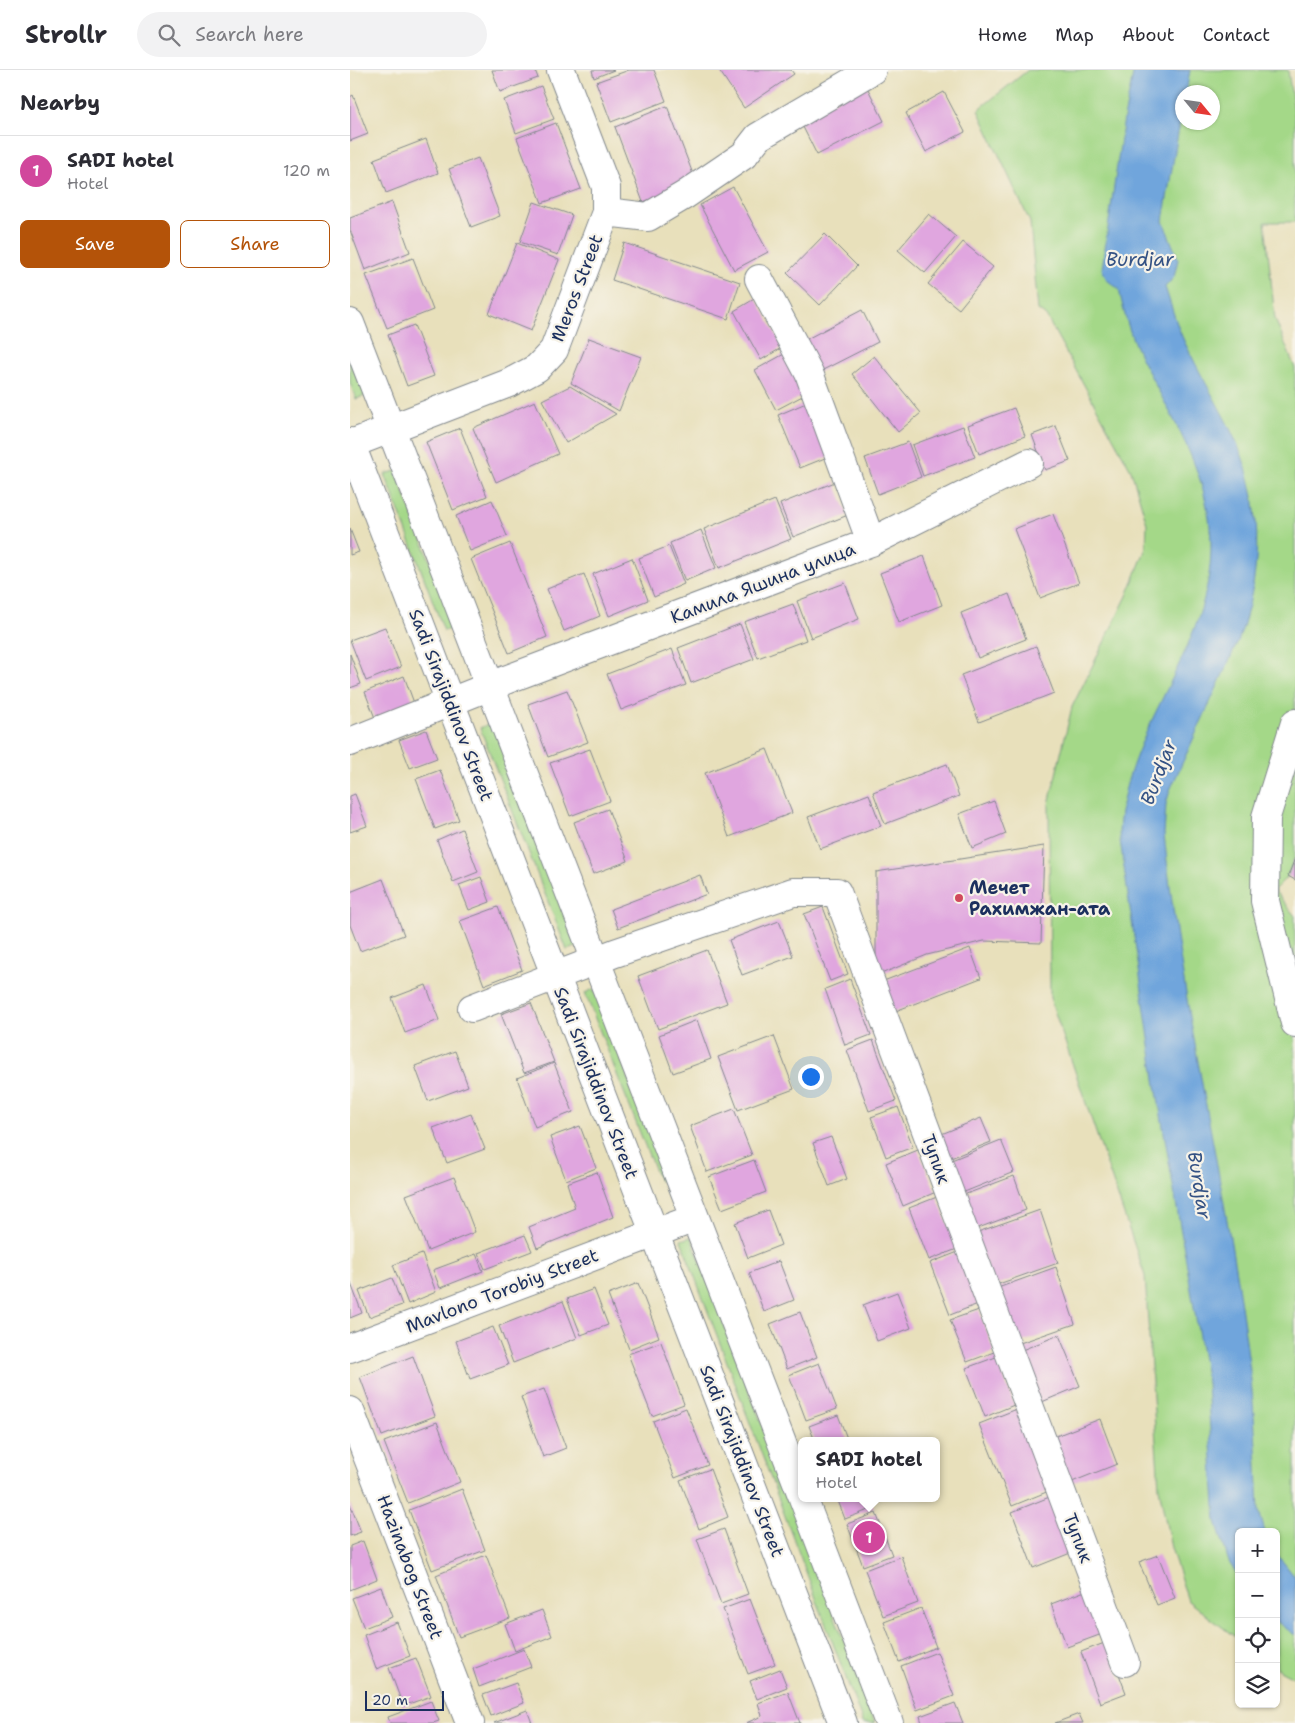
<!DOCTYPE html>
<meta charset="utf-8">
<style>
:root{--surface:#fff;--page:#f2f2f3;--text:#2b2b33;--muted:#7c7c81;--line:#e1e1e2;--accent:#b45309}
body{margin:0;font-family:"Shantell Sans",sans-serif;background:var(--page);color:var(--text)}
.controls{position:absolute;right:15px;bottom:15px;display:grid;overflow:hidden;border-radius:8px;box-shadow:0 1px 4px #0004}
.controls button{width:45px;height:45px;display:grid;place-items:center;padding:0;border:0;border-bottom:1px solid var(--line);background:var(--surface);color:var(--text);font:25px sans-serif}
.compass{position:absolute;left:825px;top:15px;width:45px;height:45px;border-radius:50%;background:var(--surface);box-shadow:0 1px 4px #0004;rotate:119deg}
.scale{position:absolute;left:15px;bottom:12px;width:79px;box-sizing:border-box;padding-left:5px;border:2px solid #1b2f5e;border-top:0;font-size:14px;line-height:18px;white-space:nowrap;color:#1b2f5e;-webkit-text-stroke:4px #f7f3e8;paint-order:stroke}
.you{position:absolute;left:460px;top:1006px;width:18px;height:18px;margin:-12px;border:4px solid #fff;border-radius:50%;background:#1a73e8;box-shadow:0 0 0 8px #1a73e833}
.badge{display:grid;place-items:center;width:32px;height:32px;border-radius:50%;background:var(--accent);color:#fff;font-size:16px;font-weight:700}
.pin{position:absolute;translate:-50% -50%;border:2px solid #fff;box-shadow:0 1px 5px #0006}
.popup{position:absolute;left:448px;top:1367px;width:142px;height:65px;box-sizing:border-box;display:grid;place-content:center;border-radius:8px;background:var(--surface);filter:drop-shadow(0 1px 4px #0005);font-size:16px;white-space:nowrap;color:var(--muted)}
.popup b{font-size:19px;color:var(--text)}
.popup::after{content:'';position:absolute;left:50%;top:100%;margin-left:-10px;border:10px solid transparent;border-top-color:var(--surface)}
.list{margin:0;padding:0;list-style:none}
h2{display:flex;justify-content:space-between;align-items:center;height:65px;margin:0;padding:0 20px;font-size:21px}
h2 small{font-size:16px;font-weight:400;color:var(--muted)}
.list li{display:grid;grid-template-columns:32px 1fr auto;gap:15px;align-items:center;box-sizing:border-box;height:70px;padding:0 20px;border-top:1px solid var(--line)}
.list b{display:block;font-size:19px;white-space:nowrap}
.list p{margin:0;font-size:16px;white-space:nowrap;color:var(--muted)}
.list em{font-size:16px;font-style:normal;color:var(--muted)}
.actions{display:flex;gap:10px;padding:15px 20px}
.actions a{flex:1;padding:11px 0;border:1px solid var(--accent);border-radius:8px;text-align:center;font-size:18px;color:var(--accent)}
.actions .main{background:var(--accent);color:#fff}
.icon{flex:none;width:28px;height:28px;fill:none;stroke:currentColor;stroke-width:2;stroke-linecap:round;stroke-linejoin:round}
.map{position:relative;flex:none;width:945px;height:1653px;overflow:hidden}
header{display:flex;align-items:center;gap:30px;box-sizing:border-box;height:70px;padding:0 25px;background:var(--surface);border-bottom:1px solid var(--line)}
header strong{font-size:24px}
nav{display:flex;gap:28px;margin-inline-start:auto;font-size:18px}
.search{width:350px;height:45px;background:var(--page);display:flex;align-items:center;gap:12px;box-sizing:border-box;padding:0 18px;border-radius:28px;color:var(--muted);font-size:19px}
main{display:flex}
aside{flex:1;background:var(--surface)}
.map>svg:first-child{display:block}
.green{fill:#a4d888;stroke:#608473;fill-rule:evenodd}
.water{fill:#6fa5dc;stroke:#456a9d}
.building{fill:#e0a6df}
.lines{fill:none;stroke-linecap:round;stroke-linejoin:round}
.minor-casing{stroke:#82888c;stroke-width:30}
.minor{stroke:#fff;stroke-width:28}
.poi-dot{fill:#d1495b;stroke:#f7f3e8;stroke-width:2}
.labels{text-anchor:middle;stroke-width:4.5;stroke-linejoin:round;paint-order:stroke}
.street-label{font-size:18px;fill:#1b2f5e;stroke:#f7f3e8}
.poi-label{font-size:18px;font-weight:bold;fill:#1b2f5e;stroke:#f7f3e8;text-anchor:start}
.water-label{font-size:19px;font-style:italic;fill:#345284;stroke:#f7f3e8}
</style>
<header>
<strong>Strollr</strong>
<div class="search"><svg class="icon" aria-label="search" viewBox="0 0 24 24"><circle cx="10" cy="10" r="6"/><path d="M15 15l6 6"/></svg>Search here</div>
<nav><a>Home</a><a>Map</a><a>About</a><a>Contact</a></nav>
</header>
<main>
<aside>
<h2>Nearby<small></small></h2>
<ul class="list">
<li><span class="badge" style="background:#d1479c">1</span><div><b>SADI hotel</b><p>Hotel</p></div><em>120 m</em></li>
</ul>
<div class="actions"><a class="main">Save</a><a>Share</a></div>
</aside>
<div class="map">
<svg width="945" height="1653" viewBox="0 0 945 1653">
<rect width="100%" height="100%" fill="#f7f3e8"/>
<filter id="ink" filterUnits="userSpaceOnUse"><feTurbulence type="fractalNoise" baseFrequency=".02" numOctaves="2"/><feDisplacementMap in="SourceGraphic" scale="10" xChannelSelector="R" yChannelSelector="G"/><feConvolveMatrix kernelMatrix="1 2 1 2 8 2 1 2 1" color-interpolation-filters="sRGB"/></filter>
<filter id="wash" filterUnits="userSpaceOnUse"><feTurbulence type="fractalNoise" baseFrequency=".0096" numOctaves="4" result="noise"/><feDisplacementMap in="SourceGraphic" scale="20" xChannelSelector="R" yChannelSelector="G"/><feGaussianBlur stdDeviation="1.12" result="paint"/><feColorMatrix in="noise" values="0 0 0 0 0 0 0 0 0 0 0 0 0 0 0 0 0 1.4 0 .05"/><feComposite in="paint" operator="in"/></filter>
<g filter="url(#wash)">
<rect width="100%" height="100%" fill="#e8e0bb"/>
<path class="green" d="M 678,0 L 938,0 L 945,50 L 945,152 L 915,152 L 925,249 L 945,298 L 945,786 L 938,806 L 924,820 L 945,846 L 945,1608 L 926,1598 L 926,1462 L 889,1462 L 889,1570 L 838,1531 L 821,1478 L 809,1418 L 795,1206 L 700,928 L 699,734 L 722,637 L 777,526 L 796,478 L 797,454 L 781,400 L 696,246 L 688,240 L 680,152 L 628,40 ZM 832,22 L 862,22 L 862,52 L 832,52 Z
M 0,281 L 17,325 L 6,329 L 0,313 Z
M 46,401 L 105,557 L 94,561 L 35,404 Z
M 142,652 L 229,876 L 217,880 L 130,658 Z
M 244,919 L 317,1109 L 309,1111 L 235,923 Z
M 341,1167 L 525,1653 L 513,1653 L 331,1170 Z"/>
<path class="water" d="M 784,0 L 840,0 L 836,22 L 832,22 L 832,40 L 813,151 L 828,189 L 824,207 L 815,217 C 822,238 828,261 839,281 C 856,316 878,350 892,386 C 914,446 910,509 889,569 L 820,720 L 816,734 L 814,764 C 832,944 878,1121 900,1301 C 905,1347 907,1395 909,1441 L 915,1462 L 889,1462 L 889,1508 L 879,1492 L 866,1451 L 857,1313 L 806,1016 L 769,763 C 773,659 863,579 861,473 C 860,413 832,365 805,314 C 799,302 791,290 786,277 C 778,258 773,239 769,219 L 757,210 L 752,199 L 774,48 Z
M 926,1483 L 945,1507 L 945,1565 L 926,1551 Z"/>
<g id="blocks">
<path class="building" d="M 142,0 L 185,0 L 188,8 L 150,22 Z
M 242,0 L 264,0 L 244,8 Z
M 279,0 L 304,0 L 316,31 L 261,52 L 246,12 Z
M 369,0 L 441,0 L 444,4 L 394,38 Z
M 516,15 L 534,51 L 467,85 L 449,49 Z
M 191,16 L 204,49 L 166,63 L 154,30 Z
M 594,22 L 615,62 L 576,82 L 556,43 Z
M 3,25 L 18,64 L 0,71 L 0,27 Z
M 317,36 L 346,112 L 293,132 L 265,57 Z
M 206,53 L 231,119 L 192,133 L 167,68 Z
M 76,69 L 88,103 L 36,123 L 24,89 Z
M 128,88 L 150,146 L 121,157 L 99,99 Z
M 383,117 L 418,182 L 384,200 L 350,135 Z
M 42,132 L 60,182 L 15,200 L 0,160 L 0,148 Z
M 184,132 L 222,145 L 208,185 L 170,172 Z
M 579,144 L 606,167 L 575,203 L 548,180 Z
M 475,164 L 507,196 L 470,235 L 437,203 Z
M 613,172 L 643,197 L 609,239 L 578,214 Z
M 167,173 L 209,190 L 181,261 L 139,244 Z
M 274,173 L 390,212 L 378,249 L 262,210 Z
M 63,188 L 83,240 L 37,258 L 16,205 Z
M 406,228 L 433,277 L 411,290 L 384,241 Z
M 512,240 L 528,272 L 467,303 L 451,272 Z
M 64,255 L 84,306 L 57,316 L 38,265 Z
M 239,268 L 291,287 L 269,341 L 221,313 Z
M 436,283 L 458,323 L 426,340 L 405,300 Z
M 524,286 L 571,343 L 548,362 L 502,304 Z
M 220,316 L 266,344 L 216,373 L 192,330 Z
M 463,330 L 485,384 L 450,398 L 428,345 Z
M 185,331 L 208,384 L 146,412 L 123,358 Z
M 664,338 L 675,366 L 629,384 L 618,355 Z
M 613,356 L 625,387 L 573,406 L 562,375 Z
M 706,356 L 720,391 L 695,400 L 682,365 Z
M 110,358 L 137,426 L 103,440 L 76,372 Z
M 558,372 L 571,407 L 528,424 L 515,388 Z
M 485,412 L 498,445 L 443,467 L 430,434 Z
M 142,430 L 157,466 L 120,481 L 106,446 Z
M 425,430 L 441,469 L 369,498 L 354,459 Z
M 703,444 L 729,513 L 690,528 L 664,459 Z
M 0,459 L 9,482 L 0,485 Z
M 351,460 L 366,498 L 335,511 L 320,473 Z
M 160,473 L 197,567 L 159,583 L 121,489 Z
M 319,476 L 334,514 L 304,527 L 289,488 Z
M 574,486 L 592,535 L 549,552 L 530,503 Z
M 282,488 L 298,530 L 259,546 L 243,504 Z
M 234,504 L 250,546 L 214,561 L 197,519 Z
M 495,513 L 509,549 L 461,568 L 447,531 Z
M 659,524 L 676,569 L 628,588 L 611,543 Z
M 443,534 L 456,570 L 408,588 L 394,552 Z
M 390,554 L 404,589 L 341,613 L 328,578 Z
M 35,557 L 51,597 L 16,611 L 0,570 Z
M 686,576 L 704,623 L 629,652 L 611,605 Z
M 322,579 L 336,615 L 271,640 L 257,604 Z
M 0,584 L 11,614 L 0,618 Z
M 54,606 L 64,633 L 25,648 L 15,622 Z
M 217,620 L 238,672 L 198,687 L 178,634 Z
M 76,660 L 87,688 L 60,698 L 49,670 Z
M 240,679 L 260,731 L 220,746 L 200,693 Z
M 417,679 L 442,743 L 379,767 L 355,703 Z
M 597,694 L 609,726 L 535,754 L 523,722 Z
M 90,700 L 109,750 L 85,759 L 66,709 Z
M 5,724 L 17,756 L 0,762 L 0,726 Z
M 519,724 L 531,756 L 470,779 L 458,747 Z
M 644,731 L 656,764 L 622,778 L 609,744 Z
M 258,739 L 278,791 L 243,804 L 224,752 Z
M 112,759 L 128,802 L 103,812 L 87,770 Z
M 694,776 L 691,873 L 634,871 L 577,885 L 526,906 L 526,802 Z
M 945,788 L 945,810 L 938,806 Z
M 350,805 L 357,824 L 268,858 L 261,839 Z
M 131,807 L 140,832 L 119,840 L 109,815 Z
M 33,809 L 54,865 L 10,881 L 0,855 L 0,822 Z
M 148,837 L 172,900 L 134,915 L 110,851 Z
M 473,837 L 498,904 L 480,911 L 454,844 Z
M 429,851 L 443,886 L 392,905 L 379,870 Z
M 620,878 L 631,908 L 543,942 L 531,912 Z
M 357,880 L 377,933 L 308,959 L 288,906 Z
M 500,909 L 521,965 L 495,975 L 475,919 Z
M 76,915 L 89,950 L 55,963 L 42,928 Z
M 181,933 L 204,992 L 174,1003 L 151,944 Z
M 347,950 L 361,989 L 323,1003 L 309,965 Z
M 424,966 L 444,1019 L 388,1040 L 368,987 Z
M 523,970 L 546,1031 L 519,1041 L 497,980 Z
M 105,981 L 118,1016 L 78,1031 L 65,996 Z
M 204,993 L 223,1042 L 185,1057 L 167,1008 Z
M 548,1037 L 563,1077 L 536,1087 L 521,1047 Z
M 384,1039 L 402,1085 L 357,1102 L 340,1056 Z
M 121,1044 L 135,1079 L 97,1093 L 83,1058 Z
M 631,1048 L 641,1072 L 593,1091 L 584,1067 Z
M 230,1056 L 246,1098 L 216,1110 L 200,1067 Z
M 481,1067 L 497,1109 L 479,1116 L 463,1073 Z
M 651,1070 L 664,1102 L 607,1125 L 594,1093 Z
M 568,1080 L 586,1122 L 553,1136 L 536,1093 Z
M 404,1090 L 416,1122 L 372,1139 L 359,1107 Z
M 247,1102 L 263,1147 L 187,1178 L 179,1157 L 225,1138 L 217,1113 Z
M 664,1106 L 676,1140 L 623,1160 L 611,1126 Z
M 104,1107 L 125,1162 L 78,1181 L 56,1125 Z
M 587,1127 L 607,1179 L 579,1190 L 559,1138 Z
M 418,1140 L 431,1175 L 398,1188 L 385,1153 Z
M 690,1140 L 708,1193 L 643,1216 L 625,1163 Z
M 175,1165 L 182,1181 L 135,1199 L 128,1183 Z
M 608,1182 L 628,1234 L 600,1245 L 580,1193 Z
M 72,1184 L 86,1222 L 58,1234 L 43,1195 Z
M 126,1184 L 133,1201 L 90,1218 L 83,1200 Z
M 429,1191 L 444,1230 L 414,1242 L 399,1203 Z
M 706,1197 L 725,1254 L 664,1275 L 645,1219 Z
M 42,1208 L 52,1235 L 19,1247 L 9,1221 Z
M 0,1211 L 12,1243 L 0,1248 Z
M 288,1213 L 309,1267 L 279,1279 L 258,1225 Z
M 244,1219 L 258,1255 L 231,1265 L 217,1229 Z
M 547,1222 L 561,1258 L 527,1271 L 513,1235 Z
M 213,1231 L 227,1268 L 163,1293 L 149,1256 Z
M 629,1240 L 644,1282 L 617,1292 L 600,1250 Z
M 450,1242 L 467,1287 L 437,1299 L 420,1254 Z
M 143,1257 L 158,1295 L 120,1309 L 106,1271 Z
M 709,1265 L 730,1316 L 687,1334 L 667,1282 Z
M 311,1272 L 334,1334 L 302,1346 L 278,1284 Z
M 63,1286 L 85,1346 L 32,1366 L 10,1307 Z
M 646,1287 L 664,1335 L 635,1347 L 616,1298 Z
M 469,1293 L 487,1339 L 456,1350 L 439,1305 Z
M 194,1319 L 216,1378 L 193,1387 L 171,1327 Z
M 336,1338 L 358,1395 L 325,1408 L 303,1351 Z
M 667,1339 L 699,1421 L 662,1436 L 629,1354 Z
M 488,1345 L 498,1371 L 465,1371 L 459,1356 Z
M 750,1349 L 767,1394 L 717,1414 L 698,1369 Z
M 87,1352 L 110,1412 L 58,1433 L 34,1372 Z
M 360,1399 L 378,1447 L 349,1459 L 330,1410 Z
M 112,1419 L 135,1480 L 82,1500 L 59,1440 Z
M 702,1426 L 723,1482 L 683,1498 L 662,1442 Z
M 487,1428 L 520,1428 L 524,1438 L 495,1449 Z
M 0,1434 L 11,1462 L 0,1466 Z
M 526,1443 L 542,1485 L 513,1496 L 497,1454 Z
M 374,1459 L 398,1524 L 371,1534 L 347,1469 Z
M 13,1471 L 27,1509 L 0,1520 L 0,1476 Z
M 136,1485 L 160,1548 L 109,1567 L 86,1505 Z
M 808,1485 L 825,1528 L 807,1535 L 789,1492 Z
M 551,1486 L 568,1533 L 533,1546 L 515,1500 Z
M 31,1517 L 42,1547 L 14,1558 L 2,1528 Z
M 735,1521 L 752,1564 L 717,1577 L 701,1534 Z
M 400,1529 L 425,1594 L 398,1604 L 373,1539 Z
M 571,1538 L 586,1577 L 549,1592 L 534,1552 Z
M 192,1540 L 202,1566 L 165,1581 L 155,1554 Z
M 47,1552 L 60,1586 L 26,1599 L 14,1565 Z
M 757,1572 L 776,1623 L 750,1633 L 731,1582 Z
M 174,1579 L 181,1597 L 129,1617 L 123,1599 Z
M 587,1582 L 604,1626 L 567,1640 L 551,1596 Z
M 66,1588 L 81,1626 L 53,1636 L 39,1598 Z
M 430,1599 L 437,1617 L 407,1629 L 400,1611 Z
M 166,1613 L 174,1633 L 141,1646 L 133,1625 Z
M 438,1622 L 450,1653 L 396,1653 L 412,1646 L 408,1633 Z
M 81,1631 L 89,1651 L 83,1653 L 40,1653 L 38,1647 Z
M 605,1633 L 613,1653 L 572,1653 L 570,1646 Z
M 177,1640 L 182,1653 L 144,1653 Z
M 729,1644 L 733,1653 L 705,1653 Z"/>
</g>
</g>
<g filter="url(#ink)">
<use href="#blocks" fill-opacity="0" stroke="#82888c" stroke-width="1"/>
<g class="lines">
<g class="minor-casing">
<path id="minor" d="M 256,142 L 298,147 L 335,125 L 394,85 L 408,67 L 522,0
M 409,209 L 459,303 L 521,472
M 0,253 L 452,1425
M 0,372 L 493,1653
M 1,374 L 159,313 L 187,298 L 204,280 L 256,142 L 256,117 L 211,0
M 945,653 L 916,747 L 915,831 L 945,953
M 0,672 L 158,609 L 521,472 L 679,393
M 122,938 L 265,883 L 443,822 L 487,822 L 775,1592
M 0,1278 L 345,1148
M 0,1341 L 120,1653
M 453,1428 L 539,1653"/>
</g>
<use href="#minor" class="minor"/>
</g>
</g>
<circle class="poi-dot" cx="609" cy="828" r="5"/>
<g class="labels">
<g class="street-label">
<text transform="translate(227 218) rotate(-69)" y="6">Meros Street</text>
<text transform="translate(413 513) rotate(-21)" y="6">Камила Яшина улица</text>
<text transform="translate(101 635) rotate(69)" y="6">Sadi Sirajiddinov Street</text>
<text transform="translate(246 1013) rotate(69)" y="6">Sadi Sirajiddinov Street</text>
<text transform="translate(586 1089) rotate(70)" y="6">Тупик</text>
<text transform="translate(152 1221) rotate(-21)" y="6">Mavlono Torobiy Street</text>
<text transform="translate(392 1391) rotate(69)" y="6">Sadi Sirajiddinov Street</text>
<text transform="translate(728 1468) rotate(69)" y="6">Тупик</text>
<text transform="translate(60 1497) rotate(69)" y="6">Hazinabog Street</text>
</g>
<g class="poi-label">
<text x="619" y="824">Мечет<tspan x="619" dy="21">Рахимжан-ата</tspan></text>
</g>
<g class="water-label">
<text x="790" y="196">Burdjar</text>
<text transform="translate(808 702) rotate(-69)" y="7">Burdjar</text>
<text transform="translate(850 1115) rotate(81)" y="7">Burdjar</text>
</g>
</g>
</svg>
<div class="controls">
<button>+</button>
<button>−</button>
<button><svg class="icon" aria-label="locate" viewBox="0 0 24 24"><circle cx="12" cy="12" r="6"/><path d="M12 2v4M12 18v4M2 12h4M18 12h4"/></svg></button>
<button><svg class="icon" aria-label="layers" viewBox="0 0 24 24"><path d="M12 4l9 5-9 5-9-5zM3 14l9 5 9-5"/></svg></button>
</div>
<svg class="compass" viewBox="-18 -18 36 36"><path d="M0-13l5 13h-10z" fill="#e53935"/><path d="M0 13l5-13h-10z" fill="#7c7c81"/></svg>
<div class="scale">20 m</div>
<div class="you"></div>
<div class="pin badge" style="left:519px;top:1467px;background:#d1479c">1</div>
<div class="popup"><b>SADI hotel</b>Hotel</div>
</div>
</main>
